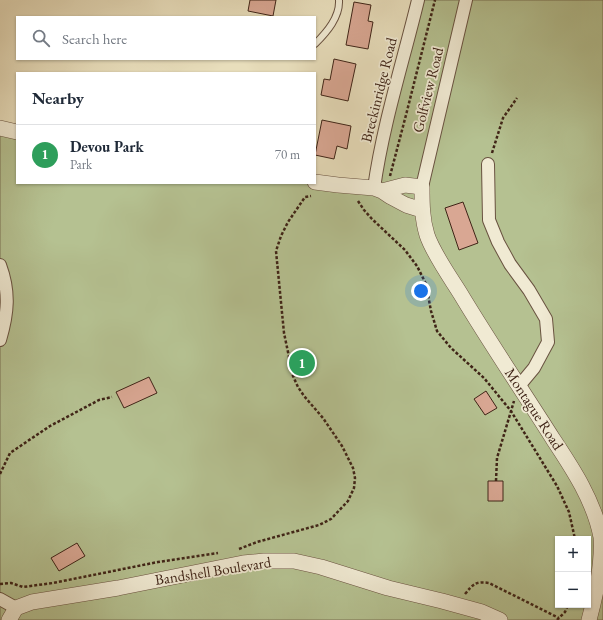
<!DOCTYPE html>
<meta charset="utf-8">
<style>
:root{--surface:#fff;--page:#f2f2f3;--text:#1f2937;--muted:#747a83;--line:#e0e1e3;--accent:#0b8043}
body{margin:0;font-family:"EB Garamond",serif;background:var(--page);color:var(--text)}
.controls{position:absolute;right:12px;bottom:12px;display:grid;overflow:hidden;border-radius:0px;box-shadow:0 1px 3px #0004}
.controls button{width:36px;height:36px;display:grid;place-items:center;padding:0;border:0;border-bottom:1px solid var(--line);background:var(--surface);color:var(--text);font:20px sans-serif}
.you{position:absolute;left:421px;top:291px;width:14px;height:14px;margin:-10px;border:3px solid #fff;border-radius:50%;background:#1a73e8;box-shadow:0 0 0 6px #1a73e833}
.badge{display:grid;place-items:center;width:26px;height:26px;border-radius:50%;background:var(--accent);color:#fff;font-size:13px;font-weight:700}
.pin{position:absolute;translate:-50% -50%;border:2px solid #fff;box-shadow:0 1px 4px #0006}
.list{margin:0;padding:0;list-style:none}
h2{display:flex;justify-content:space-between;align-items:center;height:52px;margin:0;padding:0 16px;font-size:17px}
h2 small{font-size:13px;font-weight:400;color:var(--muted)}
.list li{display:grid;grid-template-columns:26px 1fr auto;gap:12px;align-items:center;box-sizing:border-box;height:60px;padding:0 16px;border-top:1px solid var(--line)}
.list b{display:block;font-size:15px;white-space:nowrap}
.list p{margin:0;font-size:13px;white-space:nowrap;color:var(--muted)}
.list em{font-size:13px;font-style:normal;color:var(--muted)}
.icon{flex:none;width:22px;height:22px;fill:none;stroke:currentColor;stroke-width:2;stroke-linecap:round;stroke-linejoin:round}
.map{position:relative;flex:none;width:603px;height:620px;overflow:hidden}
.search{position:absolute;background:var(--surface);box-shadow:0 1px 3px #0004;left:16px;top:16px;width:300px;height:44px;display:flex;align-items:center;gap:10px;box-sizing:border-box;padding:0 14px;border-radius:0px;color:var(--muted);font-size:15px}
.panel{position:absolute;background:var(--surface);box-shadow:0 1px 3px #0004;left:16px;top:72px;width:300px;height:112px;border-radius:0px}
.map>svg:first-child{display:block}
.green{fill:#b5c191;stroke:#7a7254;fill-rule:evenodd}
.building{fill:#d9a793;stroke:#3f2417}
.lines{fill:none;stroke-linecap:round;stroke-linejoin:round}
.service-casing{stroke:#695240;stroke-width:8}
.minor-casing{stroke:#695240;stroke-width:14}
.tertiary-casing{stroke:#695240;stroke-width:16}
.path{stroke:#3f2417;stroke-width:2.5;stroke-dasharray:3 2;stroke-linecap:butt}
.service{stroke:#f0ead3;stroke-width:6}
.minor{stroke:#f0ead3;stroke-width:12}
.tertiary{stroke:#f0ead3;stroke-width:15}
.labels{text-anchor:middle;stroke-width:3.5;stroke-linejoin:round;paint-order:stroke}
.street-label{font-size:15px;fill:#3f2417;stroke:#f0ead3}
</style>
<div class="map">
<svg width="603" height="620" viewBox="0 0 603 620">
<rect width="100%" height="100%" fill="#e8debc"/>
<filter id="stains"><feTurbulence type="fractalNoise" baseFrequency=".005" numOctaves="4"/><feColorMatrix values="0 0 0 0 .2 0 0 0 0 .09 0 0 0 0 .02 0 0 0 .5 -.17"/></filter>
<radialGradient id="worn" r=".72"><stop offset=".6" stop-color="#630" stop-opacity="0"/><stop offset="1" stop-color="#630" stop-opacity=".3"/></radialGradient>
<path class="green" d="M 418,0 L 603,0 L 603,620 L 0,620 L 0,128 L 17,132 L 17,183 L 315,183 L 374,188 ZM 558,539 L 588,539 L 588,605 L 558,605 Z"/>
<path class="building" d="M 250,0 L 276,0 L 273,16 L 248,11 Z
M 354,2 L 371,5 L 368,21 L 373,22 L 368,49 L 346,45 Z
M 334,59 L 356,64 L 348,101 L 321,95 L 324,79 L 330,80 Z
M 322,120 L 351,126 L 347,149 L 337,146 L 334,159 L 315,155 Z
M 463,202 L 478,243 L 459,250 L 445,208 Z
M 149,377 L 157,393 L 124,408 L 116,392 Z
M 486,391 L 497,408 L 485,415 L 474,399 Z
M 488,481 L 503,481 L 503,501 L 488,501 Z
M 77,543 L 85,556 L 59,571 L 51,558 Z"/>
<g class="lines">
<g class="service-casing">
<path id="service" d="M 315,44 C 327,32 340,17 339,0"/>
</g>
<g class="minor-casing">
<path id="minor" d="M 488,164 L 489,220 L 498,242 L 510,264 L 529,290 L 546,319 L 548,342 L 534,368 L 519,386
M 422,187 L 466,0
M 374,188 C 383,124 403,62 418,0
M 0,265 C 10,292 8,313 0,340
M 0,599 L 16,608"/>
</g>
<g class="tertiary-casing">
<path id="tertiary" d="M 0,128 L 17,132
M 315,182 L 338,185 L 374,188 L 382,191 L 391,197 L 406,205 L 422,210
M 382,191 L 405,185 L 422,187 C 422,203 422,219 427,235 C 433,253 450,277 460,293 C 490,343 522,390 553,439 C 573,469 594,501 601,537 C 603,564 596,594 589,620
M 9,620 L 16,608 L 32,602 L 118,588 L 243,563 L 264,561 L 294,561 L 321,567 L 388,588 L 442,601 L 482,612 L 500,620"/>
</g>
<path class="path" d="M 492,153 L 503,118 L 517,98
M 390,176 L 406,115 L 435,0
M 358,201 L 364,210 L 372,219 L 405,250 L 417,266 L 426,284 L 431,311 L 437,331 L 451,348 L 484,378 L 511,411 L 557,486 L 569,512 L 575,539
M 0,474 L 10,453 L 50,426 L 99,400 L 112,397
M 496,481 L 497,458 L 514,401
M 239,549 L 257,542 L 319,525 L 331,519 L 348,501 L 354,488 L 355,478 L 353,468 L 342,446 L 323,418 L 304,396 L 298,387 L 293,376 L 284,333 L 276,251 L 281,236 L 288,222 L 305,197 L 311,196
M 0,584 L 11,583 L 23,587 L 53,583 L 158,562 L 218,553
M 465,594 C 473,584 476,581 489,583 L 559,618
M 557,620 L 565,612 L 568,605"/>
<use href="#service" class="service"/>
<use href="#minor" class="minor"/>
<use href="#tertiary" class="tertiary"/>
</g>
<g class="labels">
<g class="street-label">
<text transform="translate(379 90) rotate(-76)" y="5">Breckinridge Road</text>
<text transform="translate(428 90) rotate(-76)" y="5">Golfview Road</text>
<text transform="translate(534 409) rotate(57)" y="5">Montague Road</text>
<text transform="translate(213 571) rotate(-9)" y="5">Bandshell Boulevard</text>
</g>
</g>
<rect width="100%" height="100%" filter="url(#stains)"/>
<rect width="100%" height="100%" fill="url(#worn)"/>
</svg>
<div class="controls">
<button>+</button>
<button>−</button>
</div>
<div class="you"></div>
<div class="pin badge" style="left:302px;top:363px;background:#2e9e5b">1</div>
<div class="search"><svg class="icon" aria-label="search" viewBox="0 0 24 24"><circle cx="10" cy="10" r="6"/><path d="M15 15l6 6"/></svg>Search here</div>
<section class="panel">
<h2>Nearby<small></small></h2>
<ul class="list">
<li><span class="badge" style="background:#2e9e5b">1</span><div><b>Devou Park</b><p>Park</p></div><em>70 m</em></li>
</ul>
</section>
</div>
